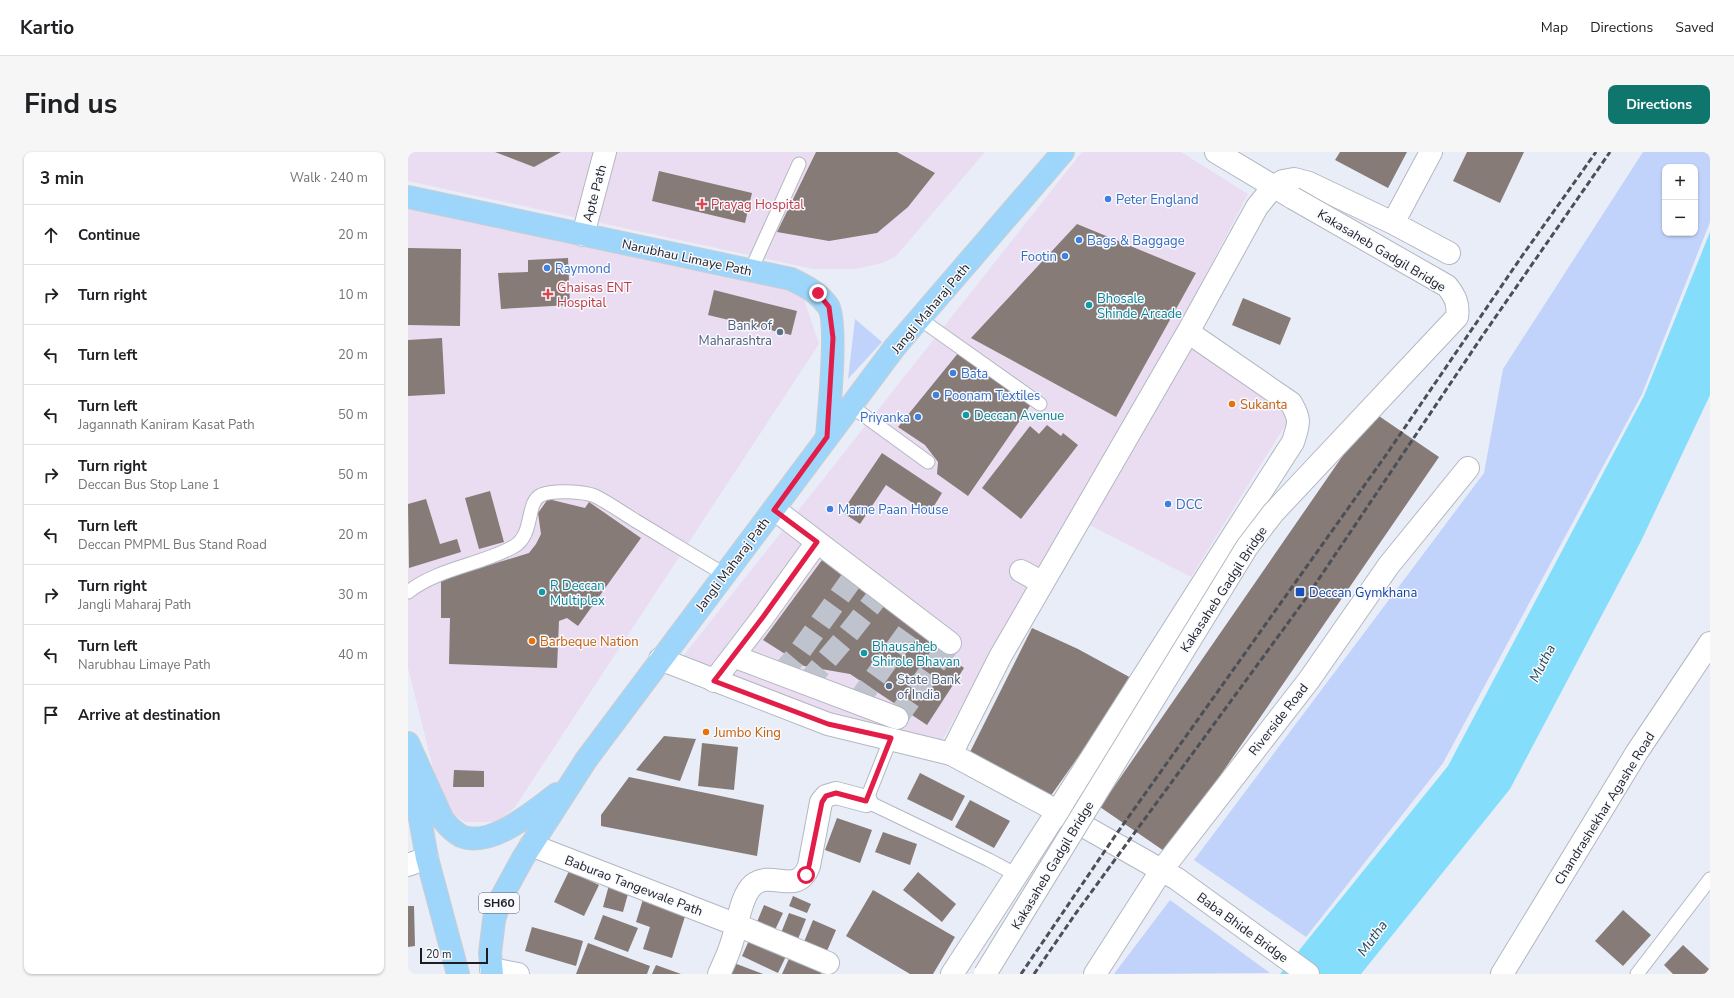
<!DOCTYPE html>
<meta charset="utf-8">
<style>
:root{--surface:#fff;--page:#f6f6f6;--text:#202124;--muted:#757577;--line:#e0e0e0;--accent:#0f766e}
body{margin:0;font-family:"Nunito Sans",sans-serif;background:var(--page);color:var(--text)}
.controls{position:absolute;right:12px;top:12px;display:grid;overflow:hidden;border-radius:8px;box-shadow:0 1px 3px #0004}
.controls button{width:36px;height:36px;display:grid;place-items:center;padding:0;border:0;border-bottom:1px solid var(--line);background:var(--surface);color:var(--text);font:20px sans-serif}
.scale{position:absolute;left:12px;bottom:10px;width:68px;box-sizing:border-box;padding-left:4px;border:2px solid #1b1d21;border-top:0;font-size:11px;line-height:14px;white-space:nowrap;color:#1b1d21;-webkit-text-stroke:3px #f8faff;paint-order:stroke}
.stop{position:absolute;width:12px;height:12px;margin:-9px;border:3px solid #e11d48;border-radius:50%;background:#fff}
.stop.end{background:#e11d48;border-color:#fff;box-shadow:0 1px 4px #0008}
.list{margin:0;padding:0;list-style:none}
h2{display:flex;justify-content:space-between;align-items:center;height:52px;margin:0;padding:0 16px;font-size:17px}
h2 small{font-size:13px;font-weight:400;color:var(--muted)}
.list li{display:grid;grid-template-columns:26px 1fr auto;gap:12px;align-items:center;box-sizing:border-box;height:60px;padding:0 16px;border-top:1px solid var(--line)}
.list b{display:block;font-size:15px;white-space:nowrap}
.list p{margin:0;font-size:13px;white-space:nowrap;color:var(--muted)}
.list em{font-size:13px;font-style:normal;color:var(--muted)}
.icon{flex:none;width:22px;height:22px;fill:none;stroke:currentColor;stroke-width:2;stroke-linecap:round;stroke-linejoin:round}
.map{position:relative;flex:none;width:1302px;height:822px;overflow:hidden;border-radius:8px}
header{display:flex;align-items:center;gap:24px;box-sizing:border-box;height:56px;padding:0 20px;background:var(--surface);border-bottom:1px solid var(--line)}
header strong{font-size:19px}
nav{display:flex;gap:22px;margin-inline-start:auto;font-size:14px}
.intro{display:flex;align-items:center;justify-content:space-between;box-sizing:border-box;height:96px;padding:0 24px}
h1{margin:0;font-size:28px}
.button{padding:10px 18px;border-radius:8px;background:var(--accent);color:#fff;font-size:14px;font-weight:700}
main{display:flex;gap:24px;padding:0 24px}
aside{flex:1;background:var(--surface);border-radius:8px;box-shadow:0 1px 3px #0004}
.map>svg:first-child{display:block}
.commercial{fill:#ebddf1}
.green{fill:#c1d3fa;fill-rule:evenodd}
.water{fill:#84ddfb}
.building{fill:#867b76}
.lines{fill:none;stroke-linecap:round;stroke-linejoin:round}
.minor-tunnel{stroke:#bfc3cd;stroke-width:22;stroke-dasharray:22 11;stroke-linecap:butt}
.service-casing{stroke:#b2b8c2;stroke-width:15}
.minor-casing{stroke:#b2b8c2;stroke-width:24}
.tertiary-casing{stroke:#b2b8c2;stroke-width:24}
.primary-casing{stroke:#cdcdce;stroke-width:24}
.service{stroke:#fff;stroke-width:13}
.minor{stroke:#fff;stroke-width:22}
.tertiary{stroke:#fff;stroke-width:22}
.primary{stroke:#9ed6fb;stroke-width:22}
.rail{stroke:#4c4f55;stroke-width:3;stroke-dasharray:6 3;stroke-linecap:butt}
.tertiary-bridge-casing{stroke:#b2b8c2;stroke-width:24;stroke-linecap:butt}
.tertiary-bridge{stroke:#fff;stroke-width:22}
.route{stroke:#e11d48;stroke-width:5}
.shop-dot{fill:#3f7fe0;stroke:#f8faff;stroke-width:1.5}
.health-dot{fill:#e0444e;stroke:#f8faff;stroke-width:1.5}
.culture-dot{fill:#0f9aa8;stroke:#f8faff;stroke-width:1.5}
.service-dot{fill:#5c6f8a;stroke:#f8faff;stroke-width:1.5}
.food-dot{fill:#e8710a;stroke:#f8faff;stroke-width:1.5}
.transit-dot{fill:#1a4fb4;stroke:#f8faff;stroke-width:1.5}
.labels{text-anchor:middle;stroke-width:3;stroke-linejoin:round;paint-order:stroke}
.shield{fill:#f8faff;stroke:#5d5f64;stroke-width:1}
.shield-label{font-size:12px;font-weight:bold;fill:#1b1d21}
.street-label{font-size:13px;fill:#1b1d21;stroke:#f8faff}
.shop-label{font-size:13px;fill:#366cbe;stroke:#f8faff;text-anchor:start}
.health-label{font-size:13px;fill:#be3a42;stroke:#f8faff;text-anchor:start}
.culture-label{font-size:13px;fill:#0d838f;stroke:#f8faff;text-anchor:start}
.service-label{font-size:13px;fill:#4e5e75;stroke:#f8faff;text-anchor:end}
.food-label{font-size:13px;fill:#c56008;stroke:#f8faff;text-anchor:start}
.transit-label{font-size:13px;fill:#164399;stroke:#f8faff;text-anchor:start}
.water-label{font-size:14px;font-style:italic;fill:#224a57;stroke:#f8faff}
</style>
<header>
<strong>Kartio</strong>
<nav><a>Map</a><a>Directions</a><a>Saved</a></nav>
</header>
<div class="intro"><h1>Find us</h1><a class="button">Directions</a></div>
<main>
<aside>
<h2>3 min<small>Walk · 240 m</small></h2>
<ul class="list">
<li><svg class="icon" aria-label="ahead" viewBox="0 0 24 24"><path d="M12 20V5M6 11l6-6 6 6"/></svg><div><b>Continue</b></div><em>20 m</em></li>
<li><svg class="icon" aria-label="right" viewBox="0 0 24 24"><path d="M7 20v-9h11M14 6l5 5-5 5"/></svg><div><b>Turn right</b></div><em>10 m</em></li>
<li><svg class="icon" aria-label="left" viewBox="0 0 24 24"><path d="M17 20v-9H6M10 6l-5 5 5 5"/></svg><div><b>Turn left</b></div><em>20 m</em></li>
<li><svg class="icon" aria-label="left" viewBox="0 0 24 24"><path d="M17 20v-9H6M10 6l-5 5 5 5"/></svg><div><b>Turn left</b><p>Jagannath Kaniram Kasat Path</p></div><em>50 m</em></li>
<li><svg class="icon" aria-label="right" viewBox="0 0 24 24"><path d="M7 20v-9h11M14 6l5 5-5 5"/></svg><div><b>Turn right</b><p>Deccan Bus Stop Lane 1</p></div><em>50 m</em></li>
<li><svg class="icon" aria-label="left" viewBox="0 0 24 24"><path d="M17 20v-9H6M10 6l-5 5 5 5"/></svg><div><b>Turn left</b><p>Deccan PMPML Bus Stand Road</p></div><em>20 m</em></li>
<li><svg class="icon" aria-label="right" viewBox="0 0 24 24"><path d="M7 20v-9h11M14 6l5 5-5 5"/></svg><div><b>Turn right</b><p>Jangli Maharaj Path</p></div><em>30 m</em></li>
<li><svg class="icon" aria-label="left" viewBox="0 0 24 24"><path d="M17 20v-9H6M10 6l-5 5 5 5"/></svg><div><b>Turn left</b><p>Narubhau Limaye Path</p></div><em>40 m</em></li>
<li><svg class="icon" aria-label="arrive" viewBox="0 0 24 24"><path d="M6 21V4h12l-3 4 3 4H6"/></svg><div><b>Arrive at destination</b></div></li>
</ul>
</aside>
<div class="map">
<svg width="1302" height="822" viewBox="0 0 1302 822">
<rect width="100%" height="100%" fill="#e8edf8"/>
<path class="commercial" d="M 0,0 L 577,0 L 488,104 L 475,111 L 447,117 L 405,117 L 0,29 Z
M 674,0 L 773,0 L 840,42 L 768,180 L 883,264 L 783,425 L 662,363 L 532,592 L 410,561 L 272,508 Z
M 0,57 L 394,141 L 411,192 L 107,655 L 90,670 L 57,670 L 42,660 L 31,640 L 0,516 Z"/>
<path class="green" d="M 1235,0 L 1302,0 L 1302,70 L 1234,242 L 1035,611 L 898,785 L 786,708 L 1076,321 L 1095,217 ZM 1257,15 L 1287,15 L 1287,81 L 1257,81 Z
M 447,167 L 474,190 L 440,227 Z
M 762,748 L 862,821 L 706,822 Z"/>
<path class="water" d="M 1302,80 L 1302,243 L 1233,389 L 1102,637 L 953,822 L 872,822 L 1040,614 L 1236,244 Z"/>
<path class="building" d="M 87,0 L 153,0 L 126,15 Z
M 408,0 L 489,0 L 527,21 L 500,55 L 469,81 L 421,89 L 369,80 Z
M 932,0 L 999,0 L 980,36 L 927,8 Z
M 1059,0 L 1116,0 L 1092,51 L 1045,29 Z
M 251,19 L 344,41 L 337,71 L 244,49 Z
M 669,72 L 788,121 L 708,265 L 563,186 Z
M 0,96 L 53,97 L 52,174 L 0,173 Z
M 160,106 L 162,153 L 93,157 L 90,121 L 120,120 L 120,108 Z
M 306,138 L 389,159 L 383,183 L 300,163 Z
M 835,146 L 883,166 L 872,193 L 824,173 Z
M 34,186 L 37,242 L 0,244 L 0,188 Z
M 551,200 L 624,251 L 560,344 L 529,322 L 530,310 L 517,293 L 490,275 Z
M 965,260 L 1031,305 L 759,701 L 692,655 Z
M 639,273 L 653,284 L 655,281 L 670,293 L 613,367 L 574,336 L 622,274 L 631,282 Z
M 474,301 L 534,341 L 521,362 L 478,333 L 452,372 L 434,360 Z
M 82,339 L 96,390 L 71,397 L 57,346 Z
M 18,347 L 32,392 L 49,387 L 53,400 L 1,416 L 0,352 Z
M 140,347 L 177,356 L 181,350 L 233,386 L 170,474 L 159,466 L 151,469 L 149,516 L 41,512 L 42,466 L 33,466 L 33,428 L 121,401 L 128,392 L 133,382 L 130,361 Z
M 414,408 L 556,516 L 519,573 L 442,522 L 396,514 L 355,488 Z
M 624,476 L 670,497 L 725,527 L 637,652 L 562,600 Z
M 256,584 L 288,587 L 272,629 L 228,618 Z
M 294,591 L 330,595 L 326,638 L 290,634 Z
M 46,618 L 76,619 L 76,635 L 45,635 Z
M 512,621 L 557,644 L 544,669 L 499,647 Z
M 221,625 L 356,653 L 349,704 L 193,674 L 193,663 Z
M 562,648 L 602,669 L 586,696 L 547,675 Z
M 429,666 L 464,678 L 452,711 L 417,698 Z
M 475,680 L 509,692 L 502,713 L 467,700 Z
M 161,719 L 191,733 L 176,764 L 146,750 Z
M 510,720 L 548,752 L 534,770 L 495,738 Z
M 201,733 L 221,738 L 215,760 L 195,755 Z
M 465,738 L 547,785 L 525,822 L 502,822 L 438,784 Z
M 236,744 L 279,758 L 264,806 L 235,797 L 242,775 L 228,770 Z
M 385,744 L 403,752 L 399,761 L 381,754 Z
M 356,753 L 375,761 L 367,778 L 349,770 Z
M 0,754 L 6,754 L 7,794 L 0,795 Z
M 1215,758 L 1243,783 L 1215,814 L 1187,789 Z
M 381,761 L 398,767 L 390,787 L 373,781 Z
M 195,763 L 230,776 L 220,800 L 186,787 Z
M 405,768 L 428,778 L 419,799 L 396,790 Z
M 124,775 L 175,789 L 168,814 L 117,799 Z
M 343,784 L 380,800 L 370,821 L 334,804 Z
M 180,791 L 242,814 L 239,822 L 168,822 Z
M 1275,793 L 1301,817 L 1297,822 L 1265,822 L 1256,813 Z
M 384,800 L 417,815 L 413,822 L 374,822 Z
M 326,811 L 355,822 L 322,822 Z
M 248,813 L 273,822 L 244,822 Z"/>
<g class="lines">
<path class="minor-tunnel" d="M 372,523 L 390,502 L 449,420
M 398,532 L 437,486 L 474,439
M 448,552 L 510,466
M 489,566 L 542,491"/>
<g class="service-casing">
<path id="service" d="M 343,118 L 391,12
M 512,167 L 632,252
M 443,254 L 520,310
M 0,440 C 31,416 72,413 105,395 C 127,383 117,351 133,343 C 144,338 175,339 187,344 C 201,351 215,361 228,369 C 258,387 287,405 316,422
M 483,586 L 458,649 L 581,708 L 609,723
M 1229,822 L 1302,727"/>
</g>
<g class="minor-casing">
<path id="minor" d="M 985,71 L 1023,0
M 366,357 L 542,491
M 613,419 L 635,431
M 325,504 L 489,566
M 306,529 L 355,465 L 409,390
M 543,602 L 592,505 L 780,180 L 849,55 L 865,35 L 875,29 L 886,27 L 901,31 L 985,71 L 1041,101
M 123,693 L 329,773 L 420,811
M 0,713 L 19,706
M 753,719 L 901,528 L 981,413 L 1060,316
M 83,817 L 110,822
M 311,822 C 315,813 320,803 323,793 C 329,777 332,744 345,733 C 364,717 389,745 401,714 L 413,650 L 418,644 L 428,641 L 458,649
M 544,822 C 660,646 771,467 885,290 C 891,271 893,268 883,251 L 780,180"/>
</g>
<g class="tertiary-casing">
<path id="tertiary" d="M 808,0 L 885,46
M 175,83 L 197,0
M 252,507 L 420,572 L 543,602 L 649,659 L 769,727 L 900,822
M 687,822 L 753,719
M 1094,822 L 1229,600 L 1302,491"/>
</g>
<g class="primary-casing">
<path id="primary" d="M 0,45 L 383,127 C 397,134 410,140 420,154 C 430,169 421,262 419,285
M 0,591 L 35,668 C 40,674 46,680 53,684 C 83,697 127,658 149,642
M 4,622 L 19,706 L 50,822
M 84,822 L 82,801 L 86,768 L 92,748 L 115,706 L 178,608 L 487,195 L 655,0"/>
</g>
<use href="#service" class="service"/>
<use href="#minor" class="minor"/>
<use href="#tertiary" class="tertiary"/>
<use href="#primary" class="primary"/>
<path class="rail" d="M 613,822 L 707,684 L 978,303 L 1114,104 L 1188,0
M 626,822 L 668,761 L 896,449 L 1075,183 L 1202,0"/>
<g class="tertiary-bridge-casing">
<path id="tertiary-bridge" d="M 577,822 L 839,395 L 865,361 L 1049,165 C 1051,152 1047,144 1039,134 L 885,46"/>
</g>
<use href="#tertiary-bridge" class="tertiary-bridge"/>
</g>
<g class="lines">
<path class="route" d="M 398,723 L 401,714 L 414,650 L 418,644 L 428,641 L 458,649 L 483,586 L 420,572 L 306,529 L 355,465 L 409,390 L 366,358 L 419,285 L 425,186 L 421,155 L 410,141"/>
</g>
<g class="shop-dot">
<circle cx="700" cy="47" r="4"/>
<circle cx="671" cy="88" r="4"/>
<circle cx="657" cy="104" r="4"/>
<circle cx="139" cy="116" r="4"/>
<circle cx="545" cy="221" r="4"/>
<circle cx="528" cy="243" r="4"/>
<circle cx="510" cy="265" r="4"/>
<circle cx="760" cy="352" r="4"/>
<circle cx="422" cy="357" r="4"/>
</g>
<g class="health-dot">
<path d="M292 46h4v4h4v4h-4v4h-4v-4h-4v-4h4z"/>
<path d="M138 136h4v4h4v4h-4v4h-4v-4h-4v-4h4z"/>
</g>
<g class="culture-dot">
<circle cx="681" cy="153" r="4"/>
<circle cx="558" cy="263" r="4"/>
<circle cx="134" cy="440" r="4"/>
<circle cx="456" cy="501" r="4"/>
</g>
<g class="service-dot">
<circle cx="372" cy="180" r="4"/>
<circle cx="481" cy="534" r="4"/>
</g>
<g class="food-dot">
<circle cx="824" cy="252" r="4"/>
<circle cx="124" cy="489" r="4"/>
<circle cx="298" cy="580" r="4"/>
</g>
<rect class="transit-dot" x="887" y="435" width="10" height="10" rx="2"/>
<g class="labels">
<rect class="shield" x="71" y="741" width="40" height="20" rx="3"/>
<g class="shield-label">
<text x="91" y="755">SH60</text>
</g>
<g class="street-label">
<text transform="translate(186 41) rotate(-75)" y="5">Apte Path</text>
<text transform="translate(974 98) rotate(31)" y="5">Kakasaheb Gadgil Bridge</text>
<text transform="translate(279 105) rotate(12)" y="5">Narubhau Limaye Path</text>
<text transform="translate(522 156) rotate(-50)" y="5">Jangli Maharaj Path</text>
<text transform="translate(324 412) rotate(-53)" y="5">Jangli Maharaj Path</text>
<text transform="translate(815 437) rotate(-57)" y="5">Kakasaheb Gadgil Bridge</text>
<text transform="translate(870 567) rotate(-52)" y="5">Riverside Road</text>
<text transform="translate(1196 656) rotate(-58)" y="5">Chandrashekhar Agashe Road</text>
<text transform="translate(644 713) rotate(-59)" y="5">Kakasaheb Gadgil Bridge</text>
<text transform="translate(226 733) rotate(21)" y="5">Baburao Tangewale Path</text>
<text transform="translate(835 775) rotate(36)" y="5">Baba Bhide Bridge</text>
</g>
<g class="shop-label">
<text x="708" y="52">Peter England</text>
<text x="679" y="93">Bags &amp; Baggage</text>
<text x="649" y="109" text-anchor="end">Footin</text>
<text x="147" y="121">Raymond</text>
<text x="553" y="226">Bata</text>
<text x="536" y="248">Poonam Textiles</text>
<text x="502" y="270" text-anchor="end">Priyanka</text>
<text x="768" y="357">DCC</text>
<text x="430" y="362">Marne Paan House</text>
</g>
<g class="health-label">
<text x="303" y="57">Prayag Hospital</text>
<text x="149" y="140">Ghaisas ENT<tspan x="149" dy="15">Hospital</tspan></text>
</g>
<g class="culture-label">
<text x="689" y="151">Bhosale<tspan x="689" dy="15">Shinde Arcade</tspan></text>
<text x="566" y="268">Deccan Avenue</text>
<text x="142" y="438">R Deccan<tspan x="142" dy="15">Multiplex</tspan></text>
<text x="464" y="499">Bhausaheb<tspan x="464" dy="15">Shirole Bhavan</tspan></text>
</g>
<g class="service-label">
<text x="364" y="178">Bank of<tspan x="364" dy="15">Maharashtra</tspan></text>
<text x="489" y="532" text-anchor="start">State Bank<tspan x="489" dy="15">of India</tspan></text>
</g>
<g class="food-label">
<text x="832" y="257">Sukanta</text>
<text x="132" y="494">Barbeque Nation</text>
<text x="306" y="585">Jumbo King</text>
</g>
<g class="transit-label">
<text x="901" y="445">Deccan Gymkhana</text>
</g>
<g class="water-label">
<text transform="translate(1134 511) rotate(-63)" y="5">Mutha</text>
<text transform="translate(964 786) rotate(-54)" y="5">Mutha</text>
</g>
</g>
</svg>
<div class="controls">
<button>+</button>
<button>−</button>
</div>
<div class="scale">20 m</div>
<div class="stop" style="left:398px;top:723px"></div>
<div class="stop end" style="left:410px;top:141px"></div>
</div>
</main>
